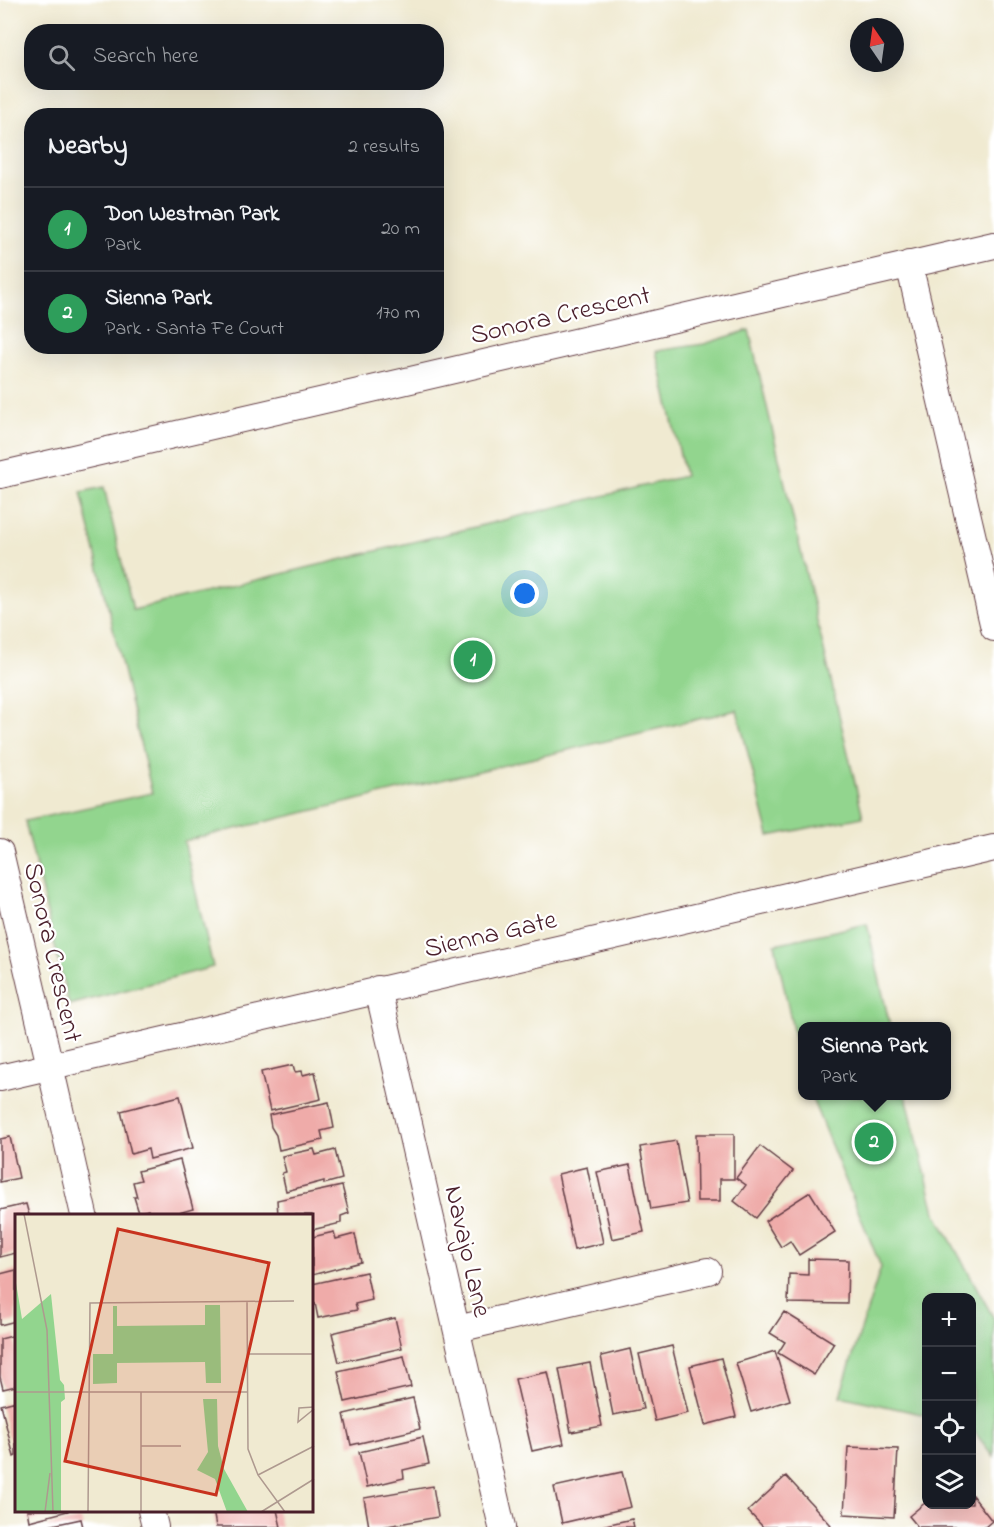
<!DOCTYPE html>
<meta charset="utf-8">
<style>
:root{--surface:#171b24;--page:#242831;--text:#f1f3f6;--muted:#9ea1a6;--line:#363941;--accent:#c8321e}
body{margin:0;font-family:"Indie Flower",sans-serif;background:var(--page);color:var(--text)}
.controls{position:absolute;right:18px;bottom:18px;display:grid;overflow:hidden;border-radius:12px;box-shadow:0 6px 24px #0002}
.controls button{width:54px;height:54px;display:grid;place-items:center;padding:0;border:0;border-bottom:2px solid var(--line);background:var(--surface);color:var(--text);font:30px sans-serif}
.compass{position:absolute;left:850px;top:18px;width:54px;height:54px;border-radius:50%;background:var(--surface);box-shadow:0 6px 24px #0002;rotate:347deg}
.you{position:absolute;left:525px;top:594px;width:21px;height:21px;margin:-15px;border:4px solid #fff;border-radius:50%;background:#1a73e8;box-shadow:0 0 0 9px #1a73e833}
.badge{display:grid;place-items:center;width:39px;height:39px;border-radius:50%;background:var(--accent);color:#fff;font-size:20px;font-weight:700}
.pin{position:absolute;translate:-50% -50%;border:3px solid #fff;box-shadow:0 2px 6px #0006}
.popup{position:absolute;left:798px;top:1022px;width:153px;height:78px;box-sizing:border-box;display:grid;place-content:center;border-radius:12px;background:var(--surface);filter:drop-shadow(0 2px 4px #0005);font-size:20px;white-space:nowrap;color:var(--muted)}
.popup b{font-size:22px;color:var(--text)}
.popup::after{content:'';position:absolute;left:50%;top:100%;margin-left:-12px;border:12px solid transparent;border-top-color:var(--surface)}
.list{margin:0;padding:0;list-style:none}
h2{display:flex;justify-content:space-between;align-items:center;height:78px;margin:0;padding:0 24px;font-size:26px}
h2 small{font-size:20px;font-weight:400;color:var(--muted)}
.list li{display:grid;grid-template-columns:39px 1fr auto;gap:18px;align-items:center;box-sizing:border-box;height:84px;padding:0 24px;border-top:2px solid var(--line)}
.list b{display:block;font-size:22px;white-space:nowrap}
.list p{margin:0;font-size:20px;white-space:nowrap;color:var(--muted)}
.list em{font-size:20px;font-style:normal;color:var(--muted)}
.icon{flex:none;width:33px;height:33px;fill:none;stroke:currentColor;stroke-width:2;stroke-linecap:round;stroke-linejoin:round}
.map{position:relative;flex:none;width:994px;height:1527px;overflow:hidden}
.search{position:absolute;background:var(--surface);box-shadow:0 6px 24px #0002;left:24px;top:24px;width:420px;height:66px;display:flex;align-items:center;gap:15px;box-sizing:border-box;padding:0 21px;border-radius:24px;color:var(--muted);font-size:22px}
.panel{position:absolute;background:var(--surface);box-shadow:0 6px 24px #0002;left:24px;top:108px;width:420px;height:246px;border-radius:24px}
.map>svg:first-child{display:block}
.green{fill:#92d58e;stroke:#6e7a5c;stroke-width:1.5}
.building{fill:#efaba9}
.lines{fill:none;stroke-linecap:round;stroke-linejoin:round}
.minor-casing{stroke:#633d44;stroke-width:28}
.minor{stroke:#fff;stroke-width:26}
.labels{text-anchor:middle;stroke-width:4.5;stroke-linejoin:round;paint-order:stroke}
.street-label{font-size:27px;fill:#4a1f2b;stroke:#fff}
.inset-road{fill:none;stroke:#ae998f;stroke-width:1.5}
.view{fill:#c8321e;fill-opacity:0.15;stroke:#c8321e;stroke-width:3}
.inset-edge{fill:none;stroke:#4a1f2b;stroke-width:3}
</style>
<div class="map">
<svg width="994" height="1527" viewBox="0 0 994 1527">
<rect width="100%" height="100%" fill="#fff"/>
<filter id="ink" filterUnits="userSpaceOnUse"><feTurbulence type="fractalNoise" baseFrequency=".0167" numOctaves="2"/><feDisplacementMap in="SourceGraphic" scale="12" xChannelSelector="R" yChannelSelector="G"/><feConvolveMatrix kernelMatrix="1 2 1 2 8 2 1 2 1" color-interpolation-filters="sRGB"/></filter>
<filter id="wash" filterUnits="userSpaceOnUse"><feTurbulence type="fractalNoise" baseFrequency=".008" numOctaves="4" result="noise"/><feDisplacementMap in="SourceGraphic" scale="24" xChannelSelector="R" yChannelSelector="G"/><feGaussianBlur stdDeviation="1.35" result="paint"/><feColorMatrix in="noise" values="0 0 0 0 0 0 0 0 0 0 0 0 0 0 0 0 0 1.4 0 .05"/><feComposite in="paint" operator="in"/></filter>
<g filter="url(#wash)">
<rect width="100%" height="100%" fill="#f0ead1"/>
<path class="green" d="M 749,330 L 863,817 L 769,836 L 737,710 L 184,841 L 213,967 L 69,1005 L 25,821 L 152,793 L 81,492 L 104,487 L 133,610 L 685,476 L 656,351 L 704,344 Z
M 867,924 L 890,1026 L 802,1026 L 802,1073 L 775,944 Z
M 811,1096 L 906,1096 L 935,1212 L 994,1319 L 994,1457 L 972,1429 L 972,1298 L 926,1298 L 926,1415 L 840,1396 L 881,1267 Z"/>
<g id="blocks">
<path class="building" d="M 293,1065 L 295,1072 L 302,1071 L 303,1075 L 315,1072 L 321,1099 L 270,1111 L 261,1072 Z
M 180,1096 L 193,1148 L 150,1159 L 148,1149 L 131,1154 L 121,1111 Z
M 329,1102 L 334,1128 L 321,1131 L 323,1140 L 279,1150 L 276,1135 L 271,1127 L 269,1115 Z
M 696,1134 L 734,1134 L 734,1179 L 720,1179 L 720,1201 L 697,1201 Z
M 10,1137 L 19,1178 L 0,1182 L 0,1139 Z
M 676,1141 L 687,1203 L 651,1209 L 640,1147 Z
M 760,1146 L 793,1171 L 756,1218 L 734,1201 L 746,1185 L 736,1178 Z
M 314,1149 L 316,1155 L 335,1150 L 342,1179 L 324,1184 L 324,1181 L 286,1191 L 282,1173 L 286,1172 L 282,1156 Z
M 180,1160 L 193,1209 L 171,1215 L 150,1215 L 148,1210 L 139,1213 L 134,1197 L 137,1197 L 133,1182 L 141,1180 L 138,1171 Z
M 630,1165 L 644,1232 L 612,1239 L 597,1172 Z
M 587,1167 L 603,1243 L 574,1250 L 558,1174 Z
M 342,1186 L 349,1213 L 341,1216 L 341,1223 L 312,1230 L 312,1215 L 278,1215 L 277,1200 Z
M 810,1192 L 835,1232 L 799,1255 L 790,1241 L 781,1247 L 765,1221 Z
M 26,1204 L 29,1215 L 16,1215 L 16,1253 L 0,1257 L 0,1210 Z
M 334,1232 L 336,1239 L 355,1234 L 361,1262 L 312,1275 L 312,1237 Z
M 808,1259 L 848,1260 L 847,1304 L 788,1303 L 789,1274 L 808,1275 Z
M 16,1270 L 16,1321 L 0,1325 L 0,1274 Z
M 366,1272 L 372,1300 L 355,1304 L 357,1310 L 318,1318 L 315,1303 L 312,1303 L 312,1284 Z
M 784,1312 L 834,1343 L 814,1375 L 778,1353 L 785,1342 L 770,1333 Z
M 395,1318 L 402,1348 L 339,1362 L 332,1333 Z
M 16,1335 L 16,1386 L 3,1389 L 0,1377 L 0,1339 Z
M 672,1346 L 688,1413 L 655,1421 L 639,1354 Z
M 630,1349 L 643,1409 L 613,1415 L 601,1356 Z
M 775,1351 L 790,1400 L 751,1412 L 736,1363 Z
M 404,1356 L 411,1387 L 345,1402 L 338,1371 Z
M 721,1358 L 736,1417 L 705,1425 L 690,1366 Z
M 590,1363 L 602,1426 L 571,1432 L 559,1369 Z
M 548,1372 L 564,1444 L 532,1451 L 515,1379 Z
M 413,1398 L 420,1429 L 351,1445 L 344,1414 Z
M 16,1401 L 16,1456 L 14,1457 L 1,1405 Z
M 423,1437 L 429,1464 L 403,1470 L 404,1478 L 367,1487 L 359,1452 Z
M 848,1447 L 898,1449 L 894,1517 L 844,1514 Z
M 622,1472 L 631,1507 L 562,1523 L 554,1487 Z
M 786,1476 L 831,1525 L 829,1527 L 763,1527 L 748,1511 Z
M 433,1486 L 438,1517 L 382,1527 L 369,1527 L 364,1498 Z
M 972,1495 L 992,1521 L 985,1527 L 918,1527 L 909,1516 L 926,1502 L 926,1504 L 972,1504 Z
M 27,1510 L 68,1510 L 68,1511 L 29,1521 Z
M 213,1510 L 277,1510 L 281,1527 L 216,1527 Z
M 81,1519 L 83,1527 L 48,1527 L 48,1526 Z
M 632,1519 L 634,1527 L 601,1527 L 601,1526 Z"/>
</g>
</g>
<g filter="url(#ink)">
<use href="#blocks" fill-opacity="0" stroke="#633d44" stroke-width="1.5"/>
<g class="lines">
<g class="minor-casing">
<path id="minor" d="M 909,264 L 994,628
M 0,475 L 994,245
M 0,852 L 50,1066 L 84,1215
M 378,989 L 502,1527
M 0,1078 L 994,848
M 457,1329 L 708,1271
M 151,1510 L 155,1527"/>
</g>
<use href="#minor" class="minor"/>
</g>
</g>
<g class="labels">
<g class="street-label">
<text transform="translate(560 314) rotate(-13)" y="9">Sonora Crescent</text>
<text transform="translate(490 933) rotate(-13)" y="9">Sienna Gate</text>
<text transform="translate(54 952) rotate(77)" y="9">Sonora Crescent</text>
<text transform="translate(469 1251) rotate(77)" y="9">Navajo Lane</text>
</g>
</g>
<g transform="translate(15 1214)">
<rect width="298" height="298" fill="#f0ead1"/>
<path d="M 0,63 L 7,105 L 36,80 L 45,166 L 49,171 L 50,185 L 46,188 L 46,298 L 0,298 ZM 190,91 L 205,91 L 206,169 L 191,169 L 190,148 L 102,149 L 102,169 L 78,170 L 78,140 L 98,140 L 98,92 L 102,92 L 102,112 L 190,111 ZM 188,185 L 202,185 L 203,232 L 209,255 L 233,298 L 212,298 L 200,265 L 182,256 L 193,238 Z" fill="#92d58e"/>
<path class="inset-road" d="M 9,0 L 32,116 L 38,298M 232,87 L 233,235 L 243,261 L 270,298M 232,140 L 299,140M 0,178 L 232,178M 299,193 L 284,194 L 283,208 L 299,195M 126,232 L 166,232M 243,261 L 299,232M 30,298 L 35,259M 73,298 L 75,89 L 279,87M 126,298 L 126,178M 246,298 L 299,265"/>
<path class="view" d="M 103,15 L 254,49 L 201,281 L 50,247 Z"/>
<rect width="298" height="298" class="inset-edge"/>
</g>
</svg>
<div class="controls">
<button>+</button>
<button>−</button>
<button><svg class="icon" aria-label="locate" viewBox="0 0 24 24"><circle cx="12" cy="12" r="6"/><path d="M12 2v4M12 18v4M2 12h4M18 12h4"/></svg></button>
<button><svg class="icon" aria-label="layers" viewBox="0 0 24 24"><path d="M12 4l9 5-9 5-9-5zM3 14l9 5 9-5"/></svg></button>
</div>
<svg class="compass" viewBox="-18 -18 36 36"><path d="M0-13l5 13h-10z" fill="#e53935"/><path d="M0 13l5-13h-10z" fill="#9ea1a6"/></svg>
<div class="you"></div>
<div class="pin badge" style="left:473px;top:660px;background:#2e9e5b">1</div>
<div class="pin badge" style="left:874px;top:1142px;background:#2e9e5b">2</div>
<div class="popup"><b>Sienna Park</b>Park</div>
<div class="search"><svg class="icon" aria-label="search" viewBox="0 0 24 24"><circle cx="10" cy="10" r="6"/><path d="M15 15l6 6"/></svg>Search here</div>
<section class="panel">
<h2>Nearby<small>2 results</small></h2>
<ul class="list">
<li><span class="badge" style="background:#2e9e5b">1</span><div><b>Don Westman Park</b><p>Park</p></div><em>20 m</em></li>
<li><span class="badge" style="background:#2e9e5b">2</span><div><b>Sienna Park</b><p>Park · Santa Fe Court</p></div><em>170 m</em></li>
</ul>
</section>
</div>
